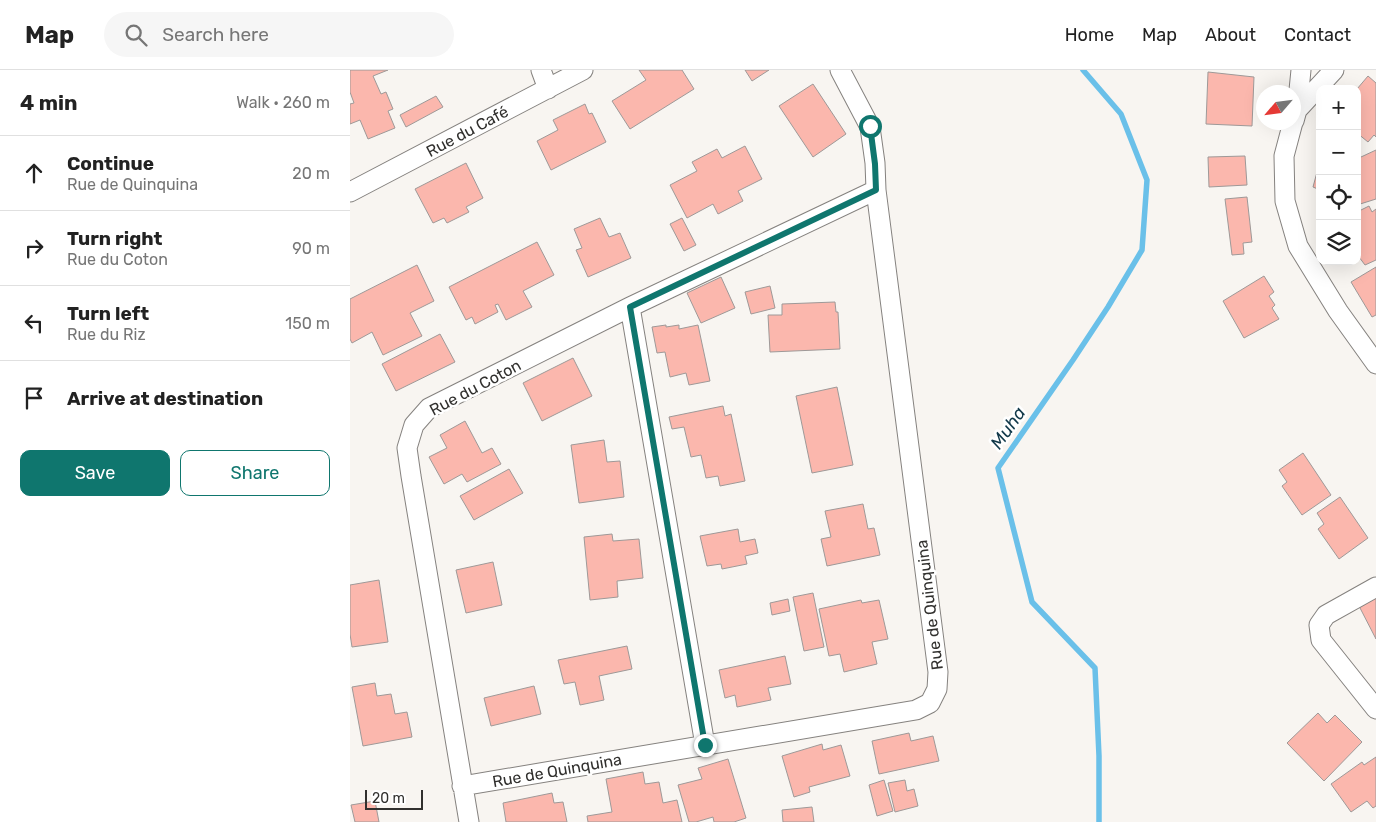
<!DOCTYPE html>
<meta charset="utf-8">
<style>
:root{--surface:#fff;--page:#f6f6f6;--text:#222;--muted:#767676;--line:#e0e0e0;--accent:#0f766e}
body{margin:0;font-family:Rubik,sans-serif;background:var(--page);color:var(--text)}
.controls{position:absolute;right:15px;top:15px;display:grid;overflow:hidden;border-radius:10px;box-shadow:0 5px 20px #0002}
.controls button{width:45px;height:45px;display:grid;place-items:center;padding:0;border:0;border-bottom:1px solid var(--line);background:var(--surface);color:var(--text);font:25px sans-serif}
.compass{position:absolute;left:906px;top:15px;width:45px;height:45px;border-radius:50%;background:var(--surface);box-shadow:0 5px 20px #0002;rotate:242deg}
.scale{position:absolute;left:15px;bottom:12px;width:58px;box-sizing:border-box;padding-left:5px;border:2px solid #31302e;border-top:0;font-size:14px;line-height:18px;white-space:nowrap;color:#31302e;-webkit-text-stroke:4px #fff;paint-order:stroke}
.stop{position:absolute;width:15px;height:15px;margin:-11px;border:4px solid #0f766e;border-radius:50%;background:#fff}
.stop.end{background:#0f766e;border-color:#fff;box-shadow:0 1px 5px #0008}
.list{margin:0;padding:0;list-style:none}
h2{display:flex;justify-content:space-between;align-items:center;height:65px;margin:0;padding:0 20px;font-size:21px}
h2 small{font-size:16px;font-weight:400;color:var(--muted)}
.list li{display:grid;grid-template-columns:32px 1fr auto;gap:15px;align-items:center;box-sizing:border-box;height:75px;padding:0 20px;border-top:1px solid var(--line)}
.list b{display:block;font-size:19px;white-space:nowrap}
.list p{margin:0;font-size:16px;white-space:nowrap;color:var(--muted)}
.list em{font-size:16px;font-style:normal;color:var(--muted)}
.actions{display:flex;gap:10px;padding:15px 20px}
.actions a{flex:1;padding:11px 0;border:1px solid var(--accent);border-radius:10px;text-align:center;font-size:18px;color:var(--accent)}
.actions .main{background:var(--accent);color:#fff}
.icon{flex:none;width:28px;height:28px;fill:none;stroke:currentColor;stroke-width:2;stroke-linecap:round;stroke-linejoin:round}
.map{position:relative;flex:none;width:1026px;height:752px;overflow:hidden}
header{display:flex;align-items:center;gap:30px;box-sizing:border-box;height:70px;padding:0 25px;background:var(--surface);border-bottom:1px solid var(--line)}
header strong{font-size:24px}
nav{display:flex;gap:28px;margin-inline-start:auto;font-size:18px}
.search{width:350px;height:45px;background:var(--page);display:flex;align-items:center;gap:12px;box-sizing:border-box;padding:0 18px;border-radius:28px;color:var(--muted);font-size:19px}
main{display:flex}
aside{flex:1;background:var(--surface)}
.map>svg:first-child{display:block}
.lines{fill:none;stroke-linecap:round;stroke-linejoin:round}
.stream{stroke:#6ac0e9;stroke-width:5.5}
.building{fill:#fbb7ad;stroke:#9e9998}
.street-casing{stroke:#85827f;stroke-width:21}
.street{stroke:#fff;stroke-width:19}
.route{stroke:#0f766e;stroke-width:6}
.labels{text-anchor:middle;stroke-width:5;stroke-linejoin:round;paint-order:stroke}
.street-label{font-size:16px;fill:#31302e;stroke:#fff}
.water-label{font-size:18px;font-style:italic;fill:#113849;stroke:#fff}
</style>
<header>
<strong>Map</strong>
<div class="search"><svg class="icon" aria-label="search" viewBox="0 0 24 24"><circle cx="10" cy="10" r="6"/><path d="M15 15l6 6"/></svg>Search here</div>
<nav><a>Home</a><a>Map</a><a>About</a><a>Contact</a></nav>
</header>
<main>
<aside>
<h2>4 min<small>Walk · 260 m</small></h2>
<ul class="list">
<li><svg class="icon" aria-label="ahead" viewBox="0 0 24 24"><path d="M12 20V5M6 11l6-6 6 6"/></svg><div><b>Continue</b><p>Rue de Quinquina</p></div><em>20 m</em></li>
<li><svg class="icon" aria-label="right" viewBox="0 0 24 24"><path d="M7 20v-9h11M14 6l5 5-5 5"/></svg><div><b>Turn right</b><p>Rue du Coton</p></div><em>90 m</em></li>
<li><svg class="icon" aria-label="left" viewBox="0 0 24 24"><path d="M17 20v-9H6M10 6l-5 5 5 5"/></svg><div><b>Turn left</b><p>Rue du Riz</p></div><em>150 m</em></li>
<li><svg class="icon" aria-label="arrive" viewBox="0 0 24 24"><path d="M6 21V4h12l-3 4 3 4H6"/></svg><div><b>Arrive at destination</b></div></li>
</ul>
<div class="actions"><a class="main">Save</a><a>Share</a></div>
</aside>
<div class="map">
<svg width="1026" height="752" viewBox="0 0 1026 752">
<rect width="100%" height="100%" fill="#f8f5f1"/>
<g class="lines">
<path class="stream" d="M 733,0 L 771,44 L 797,110 L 792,180 L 758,237 L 723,290 L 648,398 L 682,532 L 745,598 L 749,686 L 749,752"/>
</g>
<path class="building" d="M 0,0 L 38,0 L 23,6 L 31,24 L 36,22 L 43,39 L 38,41 L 45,58 L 18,69 L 10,50 L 0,54 L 0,34 L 4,33 L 0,22 Z
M 289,0 L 332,0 L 344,19 L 280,59 L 262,31 L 296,10 Z
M 395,0 L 419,0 L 402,11 Z
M 858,2 L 904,7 L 902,56 L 856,54 Z
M 1018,6 L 1026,13 L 1026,67 L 1024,65 L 1018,72 L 1007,63 L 1007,19 Z
M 463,14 L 496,64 L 463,87 L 429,36 Z
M 86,26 L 93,37 L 56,57 L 50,45 Z
M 235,34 L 239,44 L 242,43 L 256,72 L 201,100 L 187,71 L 208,60 L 203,50 Z
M 395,76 L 412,109 L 388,121 L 393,131 L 368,144 L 363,134 L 337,148 L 320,115 L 347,101 L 342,92 L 367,79 L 372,88 Z
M 1026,80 L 1026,129 L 1007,135 L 1007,86 L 1011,87 Z
M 895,86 L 897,115 L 859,117 L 858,87 Z
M 970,91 L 970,120 L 963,117 Z
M 116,93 L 133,128 L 116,137 L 119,142 L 97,153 L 94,148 L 83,153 L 65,119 Z
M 897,127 L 902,172 L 893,173 L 894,184 L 882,185 L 875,129 Z
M 1019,136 L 1022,142 L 1026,139 L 1026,190 L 1015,195 L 1009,187 L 1007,188 L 1007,142 Z
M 250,148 L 259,167 L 270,163 L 281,188 L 238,207 L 226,180 L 232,178 L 224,159 Z
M 332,148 L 346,175 L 334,181 L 320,154 Z
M 187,172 L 204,205 L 173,221 L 182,237 L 156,250 L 148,234 L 145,235 L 148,242 L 125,254 L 122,247 L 116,250 L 99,217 Z
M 67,195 L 84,231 L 60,243 L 72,266 L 33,285 L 22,262 L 2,273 L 0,269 L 0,229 Z
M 1026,197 L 1026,245 L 1022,247 L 1001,212 Z
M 914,206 L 924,222 L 919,226 L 925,235 L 922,238 L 929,249 L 894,268 L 873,231 Z
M 371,207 L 385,238 L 351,253 L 337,223 Z
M 420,216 L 425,238 L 401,244 L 395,222 Z
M 485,232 L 486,242 L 488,242 L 490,279 L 420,282 L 418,245 L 432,245 L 432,234 Z
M 316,255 L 316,257 L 329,255 L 329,259 L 348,255 L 360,311 L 339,315 L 336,303 L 320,307 L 315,282 L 307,283 L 302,257 Z
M 90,264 L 105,292 L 46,321 L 32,294 Z
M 223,288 L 242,326 L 192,351 L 173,313 Z
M 487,317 L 503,395 L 462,403 L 446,326 Z
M 373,336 L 375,346 L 381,344 L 395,411 L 370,416 L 368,406 L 356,408 L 351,385 L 341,387 L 334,357 L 322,359 L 319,347 Z
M 115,351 L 132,383 L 142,378 L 151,394 L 117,412 L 112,404 L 94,414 L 79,387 L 97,378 L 90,365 Z
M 254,370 L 257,392 L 270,391 L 274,427 L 229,433 L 221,375 Z
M 953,383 L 981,425 L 952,445 L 932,416 L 937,412 L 929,400 Z
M 159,399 L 173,423 L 124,450 L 110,426 Z
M 990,427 L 1018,468 L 989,489 L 968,459 L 974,454 L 967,443 Z
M 513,434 L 518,459 L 524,458 L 530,485 L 477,496 L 471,469 L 481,467 L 475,441 Z
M 388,459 L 390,472 L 405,469 L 408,483 L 395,486 L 397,494 L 372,499 L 371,494 L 357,496 L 350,466 Z
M 262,464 L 263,471 L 289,469 L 293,508 L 267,511 L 268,527 L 240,530 L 234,467 Z
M 143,492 L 152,535 L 116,543 L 106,500 Z
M 29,510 L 38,572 L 2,577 L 0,564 L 0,515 Z
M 463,523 L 474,577 L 454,581 L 443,527 Z
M 1026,525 L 1026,569 L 1009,536 Z
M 438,529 L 440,541 L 422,545 L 420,533 Z
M 511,530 L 512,533 L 529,530 L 538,569 L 522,572 L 527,594 L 494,602 L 490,584 L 479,586 L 469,539 Z
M 277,576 L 282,599 L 249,606 L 254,630 L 230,635 L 225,612 L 214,614 L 208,590 Z
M 435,586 L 441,614 L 418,618 L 421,630 L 387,637 L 385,625 L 375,628 L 369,600 Z
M 25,613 L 27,626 L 41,624 L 45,644 L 57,642 L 62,667 L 13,676 L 2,617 Z
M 184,616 L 191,644 L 141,656 L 134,628 Z
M 968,643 L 977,653 L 985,645 L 1012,672 L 974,711 L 937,673 Z
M 559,663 L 561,671 L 583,666 L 589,691 L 529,704 L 522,671 Z
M 472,674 L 473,680 L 491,675 L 500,706 L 459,717 L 460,722 L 444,727 L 432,686 Z
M 1026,687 L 1026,736 L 1023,738 L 1017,731 L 1001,742 L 981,714 L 1012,692 L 1014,695 Z
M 378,689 L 396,748 L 384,752 L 364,752 L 363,747 L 346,752 L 339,752 L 328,715 L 352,709 L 348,698 Z
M 293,702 L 295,714 L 309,712 L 313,733 L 327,730 L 332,752 L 238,752 L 237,746 L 262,742 L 256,709 Z
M 534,710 L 543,741 L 527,746 L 519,715 Z
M 555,710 L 557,721 L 564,719 L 568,736 L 545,742 L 538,713 Z
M 202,723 L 204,733 L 213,732 L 217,752 L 156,752 L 153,733 Z
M 25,731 L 29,752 L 5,752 L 1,735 Z
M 462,737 L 464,752 L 433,752 L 432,740 Z"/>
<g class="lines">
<g class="street-casing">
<path id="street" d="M 191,0 L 198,19
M 947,40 L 951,0
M 944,51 L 947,40 L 984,0
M 943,52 L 934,86 L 935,131 L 948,176 L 988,241 L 1026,294
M 0,122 L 233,0
M 280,237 L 355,675
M 1026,517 L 976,545 L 969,555 L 971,570 L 1026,639
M 112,716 L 566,640 L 580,633 L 587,619 L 588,602 L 526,120 L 525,93 L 520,57 L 490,0
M 119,752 L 61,406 L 57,378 L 64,355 L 79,338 L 280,237 L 526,120"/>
</g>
<use href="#street" class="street"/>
</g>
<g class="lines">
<path class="route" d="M 355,675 L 280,237 L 526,120 L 525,94 L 520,56"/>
</g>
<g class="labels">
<g class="street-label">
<text transform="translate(117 61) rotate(-28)" y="6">Rue du Café</text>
<text transform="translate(125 317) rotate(-28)" y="6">Rue du Coton</text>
<text transform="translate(579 535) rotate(-97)" y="6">Rue de Quinquina</text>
<text transform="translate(207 700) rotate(-10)" y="6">Rue de Quinquina</text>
</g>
<g class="water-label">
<text transform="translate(658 358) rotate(-55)" y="6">Muha</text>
</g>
</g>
</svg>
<div class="controls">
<button>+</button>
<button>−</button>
<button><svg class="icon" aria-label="locate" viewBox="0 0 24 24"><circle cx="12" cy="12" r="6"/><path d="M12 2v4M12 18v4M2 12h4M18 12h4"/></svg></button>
<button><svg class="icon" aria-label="layers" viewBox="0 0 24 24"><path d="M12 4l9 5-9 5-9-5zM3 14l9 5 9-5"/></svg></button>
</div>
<svg class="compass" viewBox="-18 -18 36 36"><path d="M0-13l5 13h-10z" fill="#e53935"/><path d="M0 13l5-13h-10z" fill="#767676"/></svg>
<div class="scale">20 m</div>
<div class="stop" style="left:520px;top:56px"></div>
<div class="stop end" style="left:355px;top:675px"></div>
</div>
</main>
